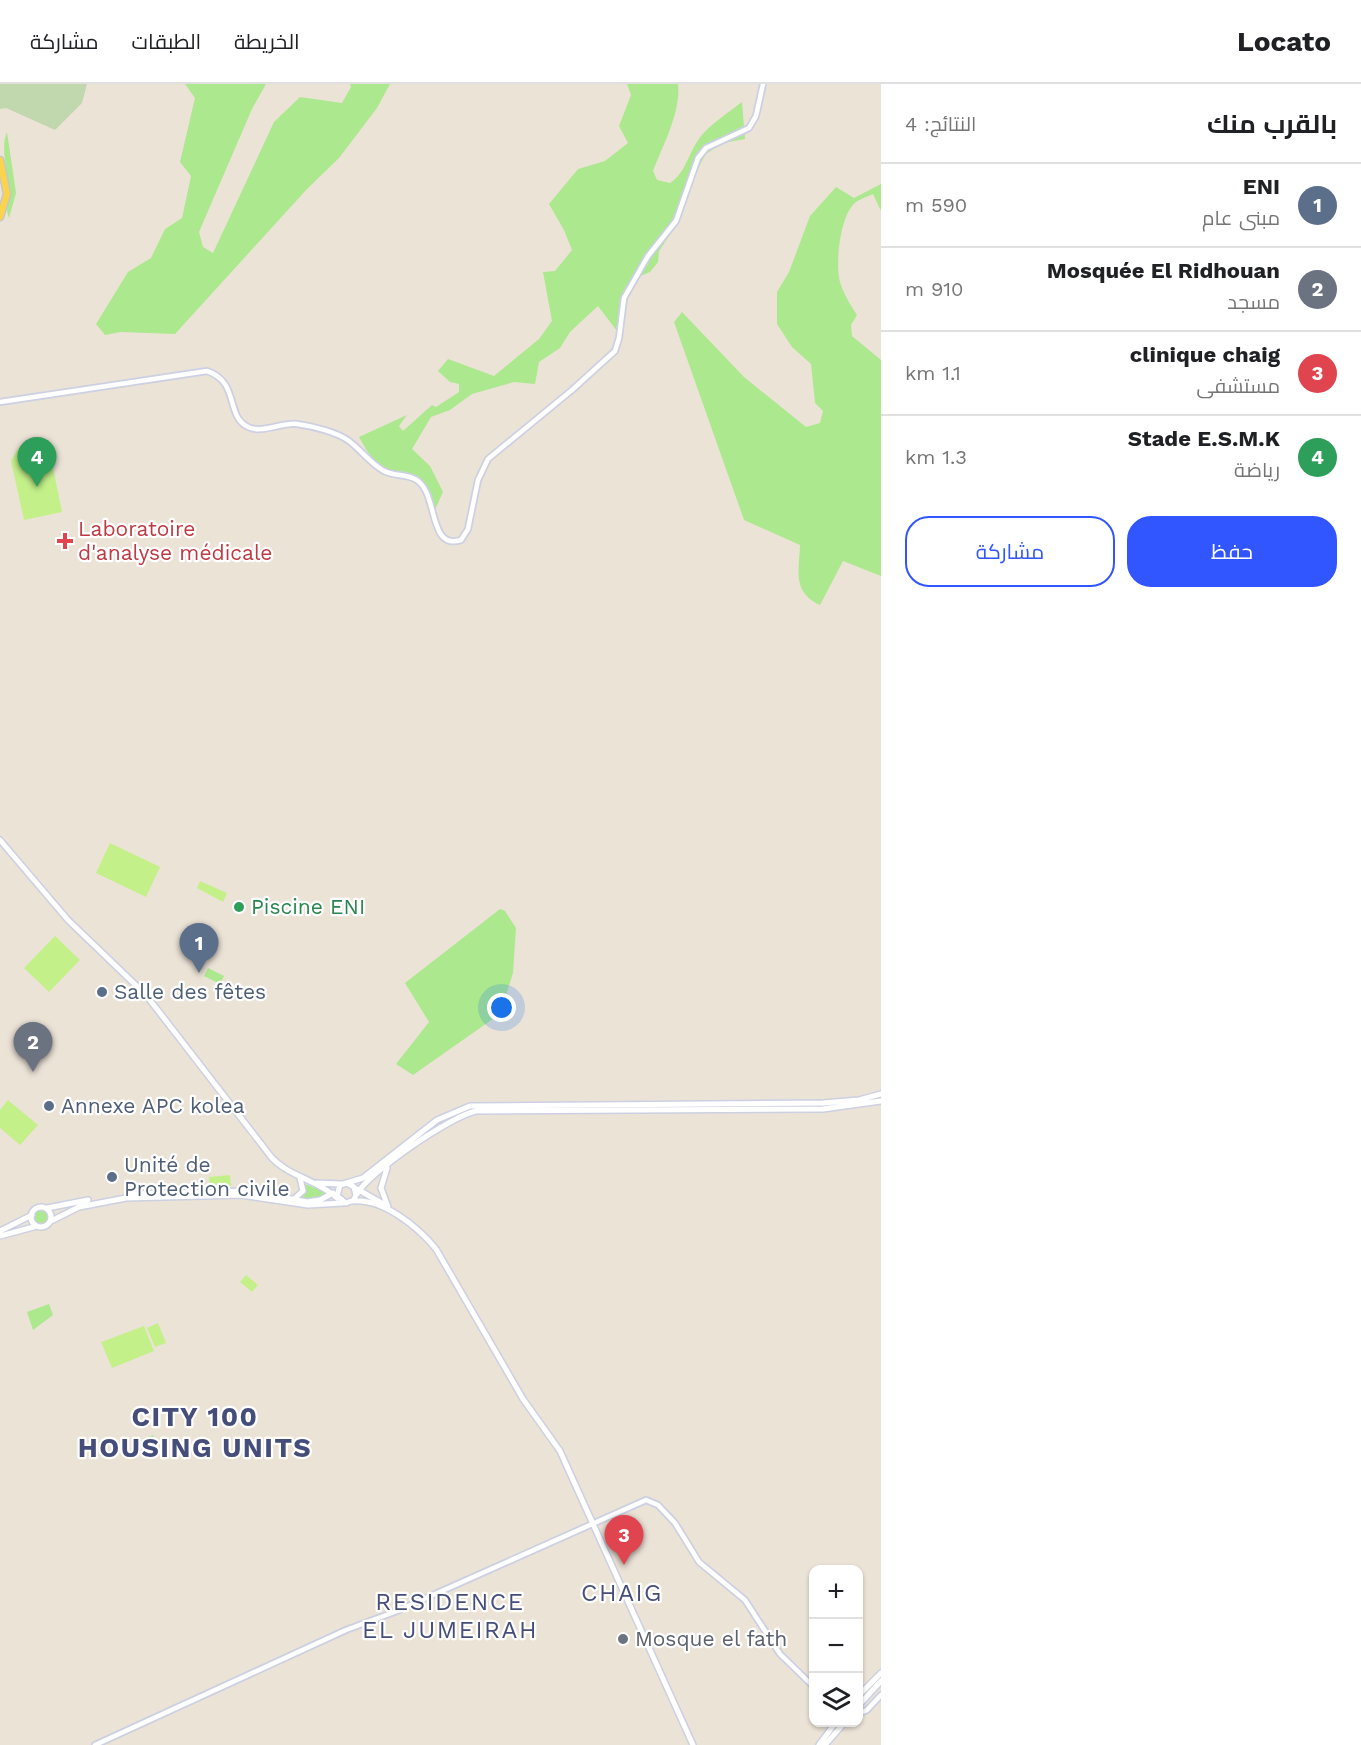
<!DOCTYPE html>
<html lang="ar">
<meta charset="utf-8">
<style>
:root{--surface:#fff;--page:#f2f2f2;--text:#202124;--muted:#757577;--line:#e0e0e0;--accent:#3155ff}
body{margin:0;font-family:"Work Sans",Cairo,sans-serif;background:var(--page);color:var(--text);direction:rtl}
.controls{position:absolute;right:18px;bottom:18px;display:grid;overflow:hidden;border-radius:12px;box-shadow:0 2px 4px #0004}
.controls button{width:54px;height:54px;display:grid;place-items:center;padding:0;border:0;border-bottom:2px solid var(--line);background:var(--surface);color:var(--text);font:30px sans-serif}
.you{position:absolute;left:502px;top:924px;width:21px;height:21px;margin:-15px;border:4px solid #fff;border-radius:50%;background:#1a73e8;box-shadow:0 0 0 9px #1a73e833}
.badge{display:grid;place-items:center;width:39px;height:39px;border-radius:50%;background:var(--accent);color:#fff;font-size:20px;font-weight:700}
.pin{position:absolute;translate:-50% -50px;filter:drop-shadow(0 2px 3px #0008)}
.pin::after{content:'';position:absolute;top:32px;width:21px;height:18px;background:inherit;clip-path:polygon(0 0,100% 0,50% 100%)}
.list{margin:0;padding:0;list-style:none}
h2{display:flex;justify-content:space-between;align-items:center;height:78px;margin:0;padding:0 24px;font-size:26px}
h2 small{font-size:20px;font-weight:400;color:var(--muted)}
.list li{display:grid;grid-template-columns:39px 1fr auto;gap:18px;align-items:center;box-sizing:border-box;height:84px;padding:0 24px;border-top:2px solid var(--line)}
.list b{display:block;font-size:22px;white-space:nowrap}
.list p{margin:0;font-size:20px;white-space:nowrap;color:var(--muted)}
.list em{font-size:20px;font-style:normal;color:var(--muted)}
.actions{display:flex;gap:12px;padding:18px 24px}
.actions a{flex:1;padding:14px 0;border:2px solid var(--accent);border-radius:24px;text-align:center;font-size:21px;color:var(--accent)}
.actions .main{background:var(--accent);color:#fff}
.icon{flex:none;width:33px;height:33px;fill:none;stroke:currentColor;stroke-width:2;stroke-linecap:round;stroke-linejoin:round}
.map{position:relative;flex:none;width:881px;height:1661px;overflow:hidden;direction:ltr}
header{display:flex;align-items:center;gap:36px;box-sizing:border-box;height:84px;padding:0 30px;background:var(--surface);border-bottom:2px solid var(--line)}
header strong{font-size:28px}
nav{display:flex;gap:33px;margin-inline-start:auto;font-size:21px}
main{display:flex}
aside{flex:1;background:var(--surface)}
.map>svg:first-child{display:block}
.green{fill:#ace88e}
.cemetery{fill:#c1d7ad}
.pitch{fill:#c3f089}
.lines{fill:none;stroke-linecap:round;stroke-linejoin:round}
.tertiary-casing{stroke:#ccd0e2;stroke-width:8}
.secondary-casing{stroke:#ccd0e2;stroke-width:8}
.primary-casing{stroke:#c7c7c7;stroke-width:9}
.tertiary{stroke:#fff;stroke-width:4.5}
.secondary{stroke:#fff;stroke-width:5}
.primary{stroke:#fcd44c;stroke-width:6}
.health-dot{fill:#e0444e;stroke:#fff;stroke-width:2}
.leisure-dot{fill:#2e9e5b;stroke:#fff;stroke-width:2}
.service-dot{fill:#5c6f8a;stroke:#fff;stroke-width:2}
.worship-dot{fill:#6b7280;stroke:#fff;stroke-width:2}
.labels{text-anchor:middle;stroke-width:4.5;stroke-linejoin:round;paint-order:stroke}
.health-label{font-size:21px;fill:#be3a42;stroke:#fff;text-anchor:start}
.leisure-label{font-size:21px;fill:#27864d;stroke:#fff;text-anchor:start}
.service-label{font-size:21px;fill:#4e5e75;stroke:#fff;text-anchor:start}
.worship-label{font-size:21px;fill:#5b616d;stroke:#fff;text-anchor:start}
.quarter-label{font-size:24px;letter-spacing:1.5px;fill:#454e7b;stroke:#fff}
.district-label{font-size:27px;font-weight:bold;letter-spacing:1.5px;fill:#454e7b;stroke:#fff}
</style>
<header>
<strong>Locato</strong>
<nav><a>الخريطة</a><a>الطبقات</a><a>مشاركة</a></nav>
</header>
<main>
<aside>
<h2>بالقرب منك<small>النتائج: 4</small></h2>
<ul class="list">
<li><span class="badge" style="background:#5c6f8a">1</span><div><b>ENI</b><p>مبنى عام</p></div><em>590 m</em></li>
<li><span class="badge" style="background:#6b7280">2</span><div><b>Mosquée El Ridhouan</b><p>مسجد</p></div><em>910 m</em></li>
<li><span class="badge" style="background:#e0444e">3</span><div><b>clinique chaig</b><p>مستشفى</p></div><em>1.1 km</em></li>
<li><span class="badge" style="background:#2e9e5b">4</span><div><b>Stade E.S.M.K</b><p>رياضة</p></div><em>1.3 km</em></li>
</ul>
<div class="actions"><a class="main">حفظ</a><a>مشاركة</a></div>
</aside>
<div class="map">
<svg width="881" height="1661" viewBox="0 0 881 1661">
<rect width="100%" height="100%" fill="#ece3d7"/>
<path class="green" d="M 185,0 L 266,0 L 252,25 L 199,148 L 203,163 L 213,169 L 274,38 L 300,13 L 342,19 L 351,3 L 350,0 L 390,0 L 377,24 L 339,74 L 307,105 L 175,250 L 121,248 L 105,251 L 96,240 L 128,188 L 151,174 L 165,145 L 182,134 L 191,92 L 180,78 L 195,14 Z
M 627,0 L 678,0 C 681,28 663,61 653,87 L 657,96 L 670,99 C 686,89 689,67 701,52 C 712,39 729,28 742,18 L 745,55 L 723,59 L 706,70 L 696,88 L 681,134 L 659,167 L 658,178 L 650,188 L 638,193 L 620,215 L 617,247 L 598,222 L 570,248 L 560,264 L 539,278 L 535,300 L 514,298 L 472,310 L 450,326 L 431,333 L 412,365 L 430,382 L 443,408 L 435,426 C 425,382 412,400 382,382 C 371,375 365,364 359,353 L 407,331 L 399,342 L 403,347 L 432,321 L 436,323 L 459,308 L 459,300 L 450,298 L 438,287 L 448,275 L 494,292 L 539,255 L 552,237 L 543,188 L 555,187 L 572,166 L 564,146 L 549,120 L 578,85 L 605,77 L 628,59 L 619,42 L 631,11 Z
M 7,48 L 16,109 L 9,134 C 5,125 8,115 8,105 C 8,87 0,65 7,48 Z
M 881,100 L 881,127 L 873,110 C 867,113 860,115 856,118 C 840,130 835,180 840,198 C 844,211 850,220 857,231 L 851,241 L 852,252 L 881,276 L 881,492 L 843,477 L 820,521 C 792,508 799,487 800,461 L 744,436 L 674,238 L 682,228 L 744,293 L 806,343 L 820,339 L 823,327 L 815,319 L 811,280 L 792,263 L 777,240 L 777,208 L 789,188 L 810,132 L 836,103 L 854,114 Z
M 500,825 L 505,827 L 516,844 L 513,889 L 500,930 L 413,991 L 396,980 L 429,938 L 405,899 Z
M 208,884 L 224,892 L 220,900 L 204,892 Z
M 305,1100 L 328,1109 L 316,1115 L 298,1115 L 304,1108 Z
M33 1133a8 8 0 1 1 16 0a8 8 0 1 1-16 0Z
M 49,1220 L 53,1231 L 33,1246 L 27,1228 Z
M 153,1351 L 159,1369 L 150,1372 L 143,1355 Z"/>
<path class="cemetery" d="M 0,0 L 87,0 L 82,19 L 55,46 L 6,24 L 0,25 Z"/>
<path class="pitch" d="M 32,358 L 44,360 L 49,364 L 62,428 L 24,436 L 11,377 L 19,363 Z
M 110,759 L 160,783 L 146,813 L 96,789 Z
M 200,797 L 227,809 L 223,818 L 197,804 Z
M 55,852 L 80,876 L 49,908 L 24,884 Z
M 8,1016 L 38,1041 L 20,1061 L 0,1044 L 0,1026 Z
M 230,1091 L 231,1102 L 210,1103 L 209,1093 Z
M 246,1191 L 258,1201 L 252,1208 L 240,1198 Z
M 158,1239 L 166,1259 L 155,1263 L 147,1244 Z
M 144,1242 L 154,1267 L 112,1284 L 101,1258 Z"/>
<g class="lines">
<g class="tertiary-casing">
<path id="tertiary" d="M 0,318 L 207,287 C 240,298 225,332 248,343 C 262,350 282,338 297,340 C 312,342 337,348 349,357 C 361,366 371,380 384,387 C 393,392 405,390 415,395 C 439,407 427,467 461,456 L 468,445 L 478,396 L 488,375 L 572,306 L 615,267 L 619,254 L 624,214 L 648,172 L 676,137 L 698,74 L 706,64 L 749,44 L 756,32 L 763,0
M 858,1630 L 867,1626 L 881,1611
M 95,1661 L 346,1546 L 397,1527 L 646,1416 L 658,1421 L 675,1439 L 699,1478 L 745,1516 L 780,1570 L 814,1603"/>
</g>
<g class="secondary-casing">
<path id="secondary" d="M 0,756 L 68,836 L 146,911 L 272,1074 C 290,1093 318,1096 337,1114
M 387,1084 L 381,1104 L 388,1123
M 317,1099 L 341,1100
M 347,1099 L 354,1103 L 356,1111 L 354,1116 L 346,1119 L 337,1112 L 340,1101 L 363,1094 L 437,1036 L 470,1022 L 823,1019 L 859,1016 L 881,1010
M 357,1105 L 385,1121
M 132,1110 L 248,1107 L 307,1118 L 320,1116 L 333,1109
M 357,1110 C 369,1088 451,1032 476,1027 L 823,1025 L 881,1017
M 294,1115 L 303,1107 L 300,1094
M 352,1117 C 383,1114 418,1143 436,1165 L 523,1315 L 560,1367 L 693,1661
M31 1133a10 10 0 1 1 20 0a10 10 0 1 1-20 0Z
M 47,1124 L 88,1116
M 51,1137 L 79,1123 L 126,1114 L 241,1111 L 308,1121 L 343,1119
M 0,1147 L 32,1131
M 0,1152 L 37,1142
M 858,1612 L 881,1589
M 858,1622 L 881,1597
M 819,1661 L 836,1638
M 825,1661 L 845,1638"/>
</g>
<g class="primary-casing">
<path id="primary" d="M 0,76 L 7,110 L 0,133"/>
</g>
<use href="#tertiary" class="tertiary"/>
<use href="#secondary" class="secondary"/>
<use href="#primary" class="primary"/>
</g>
<path class="health-dot" d="M62 448h6v6h6v6h-6v6h-6v-6h-6v-6h6z"/>
<circle class="leisure-dot" cx="239" cy="823" r="6"/>
<g class="service-dot">
<circle cx="102" cy="908" r="6"/>
<circle cx="49" cy="1022" r="6"/>
<circle cx="112" cy="1093" r="6"/>
</g>
<circle class="worship-dot" cx="623" cy="1555" r="6"/>
<g class="labels">
<g class="health-label">
<text x="78" y="452">Laboratoire<tspan x="78" dy="24">d'analyse médicale</tspan></text>
</g>
<g class="leisure-label">
<text x="251" y="830">Piscine ENI</text>
</g>
<g class="service-label">
<text x="114" y="915">Salle des fêtes</text>
<text x="61" y="1029">Annexe APC kolea</text>
<text x="124" y="1088">Unité de<tspan x="124" dy="24">Protection civile</tspan></text>
</g>
<g class="worship-label">
<text x="635" y="1562">Mosque el fath</text>
</g>
<g class="quarter-label">
<text x="622" y="1517">CHAIG</text>
<text x="450" y="1526">RESIDENCE<tspan x="450" dy="28">EL JUMEIRAH</tspan></text>
</g>
<g class="district-label">
<text x="195" y="1342">CITY 100<tspan x="195" dy="31">HOUSING UNITS</tspan></text>
</g>
</g>
</svg>
<div class="controls">
<button>+</button>
<button>−</button>
<button><svg class="icon" aria-label="layers" viewBox="0 0 24 24"><path d="M12 4l9 5-9 5-9-5zM3 14l9 5 9-5"/></svg></button>
</div>
<div class="you"></div>
<div class="pin badge" style="left:199px;top:889px;background:#5c6f8a">1</div>
<div class="pin badge" style="left:33px;top:988px;background:#6b7280">2</div>
<div class="pin badge" style="left:624px;top:1481px;background:#e0444e">3</div>
<div class="pin badge" style="left:37px;top:403px;background:#2e9e5b">4</div>
</div>
</main>
